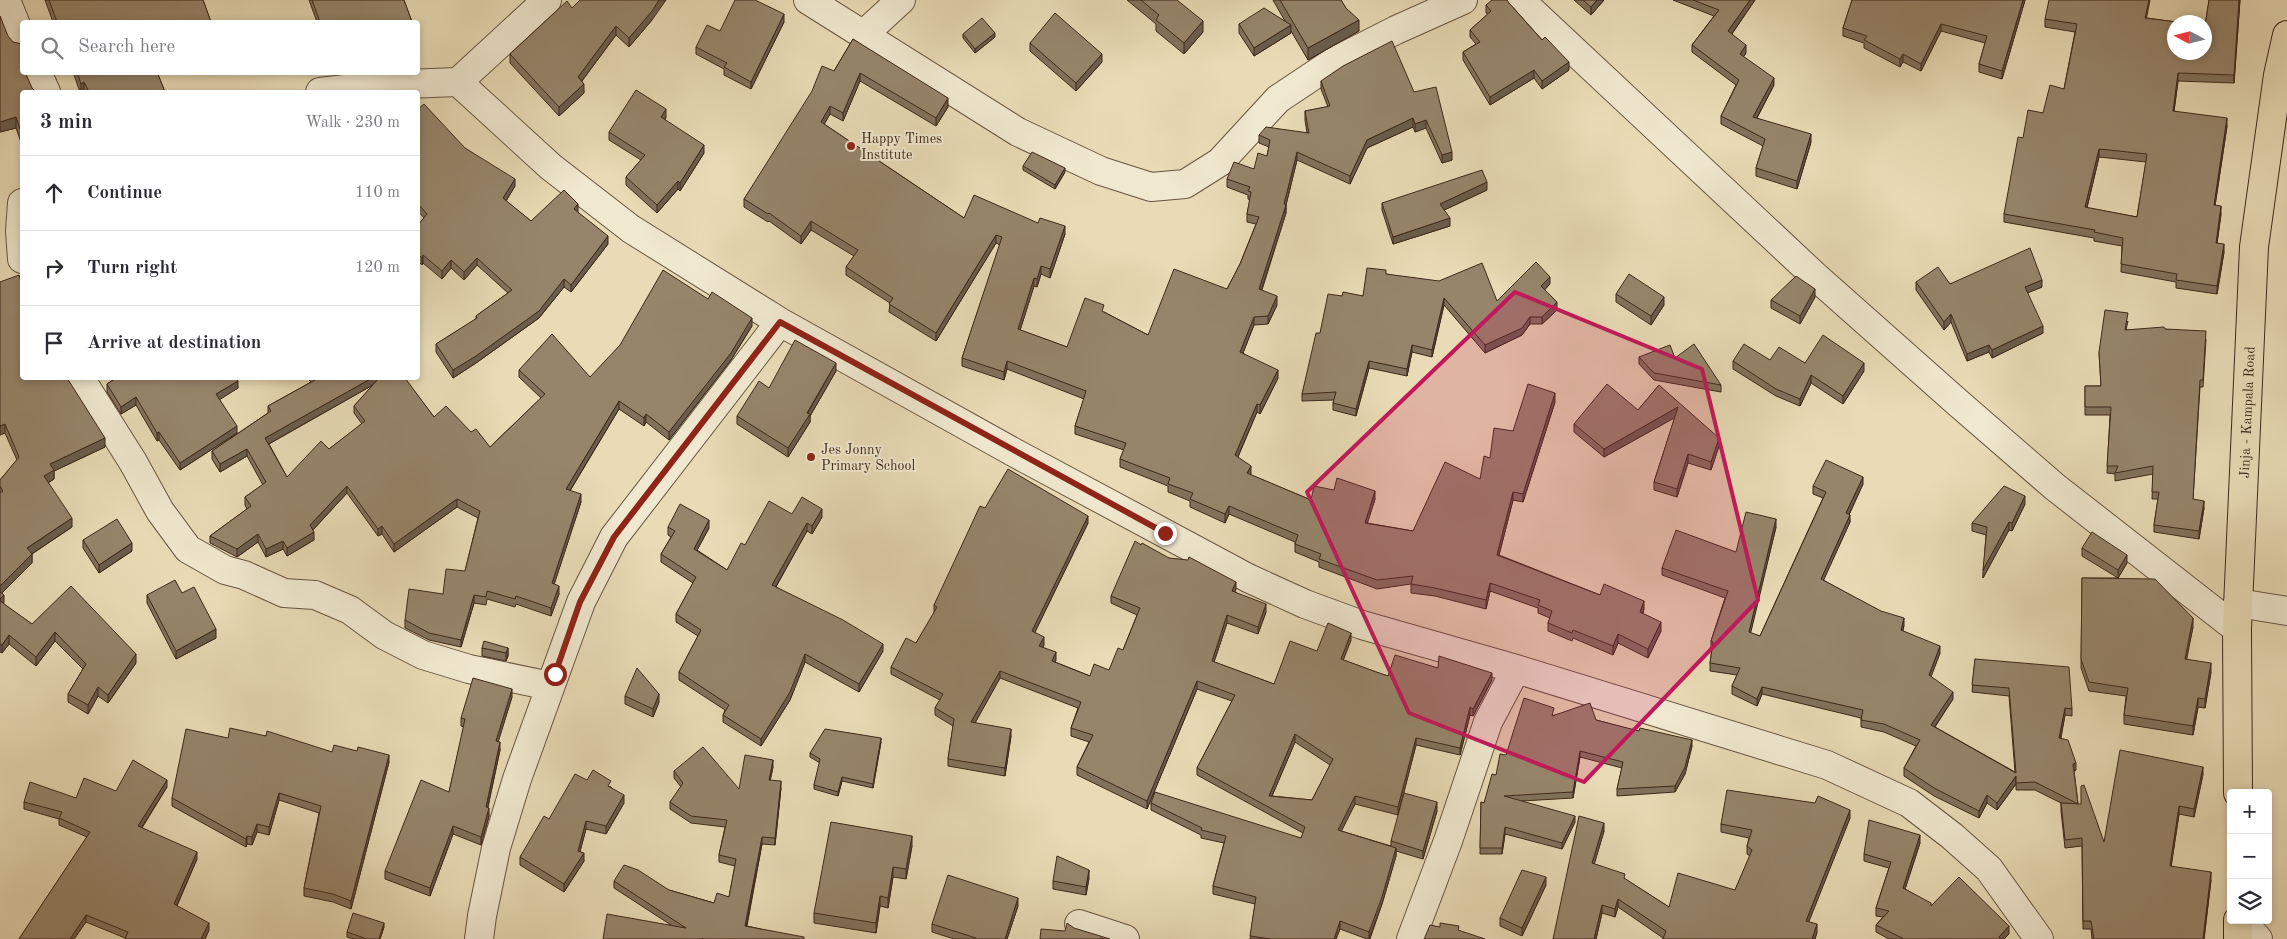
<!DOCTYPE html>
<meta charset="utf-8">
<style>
:root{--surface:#fff;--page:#f2f2f3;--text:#2b2b33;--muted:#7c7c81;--line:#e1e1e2}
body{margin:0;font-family:"Old Standard TT",serif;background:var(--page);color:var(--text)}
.controls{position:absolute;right:15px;bottom:15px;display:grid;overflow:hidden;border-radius:5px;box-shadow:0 2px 8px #0003}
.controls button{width:45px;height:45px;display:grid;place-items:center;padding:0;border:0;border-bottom:1px solid var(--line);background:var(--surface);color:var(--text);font:25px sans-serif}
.compass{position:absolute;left:2167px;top:15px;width:45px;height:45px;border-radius:50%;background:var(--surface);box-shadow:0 2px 8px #0003;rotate:277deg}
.stop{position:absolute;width:15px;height:15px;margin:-11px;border:4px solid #8f2418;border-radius:50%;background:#fff}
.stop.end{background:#8f2418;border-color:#fff;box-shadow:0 1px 5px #0008}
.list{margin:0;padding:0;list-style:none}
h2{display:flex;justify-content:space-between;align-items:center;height:65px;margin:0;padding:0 20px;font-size:21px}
h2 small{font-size:16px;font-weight:400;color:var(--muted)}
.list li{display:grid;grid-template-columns:32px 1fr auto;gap:15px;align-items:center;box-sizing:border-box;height:75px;padding:0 20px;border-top:1px solid var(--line)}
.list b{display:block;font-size:19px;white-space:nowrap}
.list em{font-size:16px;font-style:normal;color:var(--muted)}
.icon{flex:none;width:28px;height:28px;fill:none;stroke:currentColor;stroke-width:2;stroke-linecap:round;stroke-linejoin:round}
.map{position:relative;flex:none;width:2287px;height:939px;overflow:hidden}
.search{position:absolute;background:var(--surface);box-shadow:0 2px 8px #0003;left:20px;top:20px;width:400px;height:55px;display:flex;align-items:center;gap:12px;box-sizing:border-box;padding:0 18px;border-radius:5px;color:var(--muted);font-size:19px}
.panel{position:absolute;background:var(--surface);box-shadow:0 2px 8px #0003;left:20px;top:90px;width:400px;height:290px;border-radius:5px}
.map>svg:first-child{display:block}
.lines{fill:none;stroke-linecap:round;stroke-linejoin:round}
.minor-casing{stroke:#685441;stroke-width:30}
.highway-casing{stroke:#3e271a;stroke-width:30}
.minor{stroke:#f0e8cf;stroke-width:28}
.highway{stroke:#e8dbb5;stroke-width:28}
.wall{fill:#81725c;stroke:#3e271a;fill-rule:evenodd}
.shaded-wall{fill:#695d4b;stroke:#3e271a}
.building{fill:#96856b;stroke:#3e271a;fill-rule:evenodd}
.route{stroke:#8f2418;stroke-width:6}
.marked{fill:#c2185b;fill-opacity:0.2;stroke:#c2185b;stroke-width:4;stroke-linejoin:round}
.poi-dot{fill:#8f2418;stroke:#f0e8cf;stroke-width:2}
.labels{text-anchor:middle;stroke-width:4;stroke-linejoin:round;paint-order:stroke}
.poi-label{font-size:14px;fill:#3e271a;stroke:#f0e8cf;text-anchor:start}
.street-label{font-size:14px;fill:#3e271a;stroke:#f0e8cf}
</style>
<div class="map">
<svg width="2287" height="939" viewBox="0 0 2287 939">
<rect width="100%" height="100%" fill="#e8dbb5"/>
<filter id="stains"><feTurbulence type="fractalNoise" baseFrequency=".004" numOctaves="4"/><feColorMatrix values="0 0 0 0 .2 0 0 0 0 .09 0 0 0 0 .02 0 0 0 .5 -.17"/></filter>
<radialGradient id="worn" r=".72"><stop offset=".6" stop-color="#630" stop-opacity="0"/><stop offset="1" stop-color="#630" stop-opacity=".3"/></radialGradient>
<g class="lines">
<g class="minor-casing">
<path id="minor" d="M 6,0 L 22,40
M 808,0 L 1018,132 L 1101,171 L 1151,187 L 1185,184 L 1220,162 L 1278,99 L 1335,61 L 1396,30 L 1463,0
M 1520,0 L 1815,276 L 1957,402 L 2055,487 L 2237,629
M 863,35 L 901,0
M 37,72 L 46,92
M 458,82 L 551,167 L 631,229 L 780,322 L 1015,453 L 1248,578 L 1305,604 L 1362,625 L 1516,669 L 1827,765 L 1909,803 L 1952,836 L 1989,869 L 2039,939
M 320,92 L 379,85 L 458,82 L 547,0
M 22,203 L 20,231 L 22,259
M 80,378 L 133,462 L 160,511 L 188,549 L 225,570 L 244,575 L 284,593 L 315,595 L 350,610 L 384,635 L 423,655 L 469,669 L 550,686
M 2238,603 L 2287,611
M 2240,920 L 2258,939
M 1079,924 L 1125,939
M 479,939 L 482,916 L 496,848 L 517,779 L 581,602 L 614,537 L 780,322
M 1411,939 L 1448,841 L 1488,722 L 1516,669"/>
</g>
<g class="highway-casing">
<g id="highway">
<path id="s1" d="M 2238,793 L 2237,629 L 2254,247 L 2278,75 L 2287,35"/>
<path d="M 2238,939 L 2238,920"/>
</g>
</g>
<use href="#minor" class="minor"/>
<use href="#highway" class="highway"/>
</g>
<path class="wall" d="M 45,0 L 203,0 L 211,22 L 53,22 Z
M 309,0 L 404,0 L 412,22 L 317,22 Z
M 1127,0 L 1177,0 L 1203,32 L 1184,54 L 1156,31 L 1156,24 Z
M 1273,0 L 1341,0 L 1359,31 L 1308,60 L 1291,31 L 1291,33 L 1254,56 L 1239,33 L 1239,24 L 1285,21 Z
M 1574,0 L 1604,0 L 1591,15 Z
M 1673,0 L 1755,0 L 1732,34 L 1746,53 L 1743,57 L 1774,85 L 1757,118 L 1811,142 L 1797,189 L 1756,176 L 1756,168 L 1763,146 L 1721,124 L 1721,116 L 1736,85 L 1692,52 L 1692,45 L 1714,16 Z
M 1852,0 L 2025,0 L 2002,79 L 1979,72 L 1979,64 L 1985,43 L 1941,31 L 1921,71 L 1903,62 L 1900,67 L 1864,48 L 1864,43 L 1843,36 L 1843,28 Z
M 2209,0 L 2240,0 L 2234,83 L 2178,81 L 2174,111 L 2227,126 L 2215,205 L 2221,214 L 2217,243 L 2224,252 L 2217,294 L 2176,288 L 2176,282 L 2121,272 L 2122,246 L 2094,241 L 2094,238 L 2004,222 L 2004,214 L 2043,113 L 2064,89 L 2075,32 L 2045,27 L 2045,19 L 2147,18 L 2205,26 ZM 2099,157 L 2146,162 L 2137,217 L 2087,208 Z
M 1509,3 L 1569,70 L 1542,89 L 1534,78 L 1490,105 L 1463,60 L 1463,52 L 1476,44 L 1470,37 L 1470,30 L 1488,14 L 1486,13 L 1486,5 Z
M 572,8 L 652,20 L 629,47 L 616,35 L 582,81 L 584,93 L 559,116 L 510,63 L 510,54 Z
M 0,16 L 22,92 L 22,145 L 16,128 L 0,132 Z
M 784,22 L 751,89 L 724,75 L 724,69 L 696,54 L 696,47 L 720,31 Z
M 963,34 L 995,37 L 975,53 L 963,38 Z
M 853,39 L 948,107 L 936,126 L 860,81 L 843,121 L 830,114 L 824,124 L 964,218 L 1065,234 L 1050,278 L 1041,274 L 1037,287 L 1034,286 L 1020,330 L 1067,347 L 1104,312 L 1148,335 L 1227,289 L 1240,264 L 1256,224 L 1247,222 L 1247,214 L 1250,200 L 1248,199 L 1248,195 L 1227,187 L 1227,179 L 1254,169 L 1267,156 L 1269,147 L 1259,143 L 1259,135 L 1307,133 L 1305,120 L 1305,111 L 1328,107 L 1321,89 L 1321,81 L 1414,92 L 1452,160 L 1442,163 L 1426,128 L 1415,132 L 1413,127 L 1367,148 L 1350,184 L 1297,160 L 1286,205 L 1286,213 L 1262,290 L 1277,305 L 1268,324 L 1254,325 L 1243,353 L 1278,378 L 1260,414 L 1257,412 L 1238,457 L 1251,475 L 1311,500 L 1375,499 L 1367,523 L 1413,531 L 1480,479 L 1490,458 L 1513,431 L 1555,402 L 1523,502 L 1513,500 L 1499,555 L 1600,595 L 1644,609 L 1643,613 L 1661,631 L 1648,658 L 1618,643 L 1613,655 L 1573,638 L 1572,641 L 1548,631 L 1548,623 L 1550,618 L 1538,613 L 1538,608 L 1490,591 L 1486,609 L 1435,596 L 1411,593 L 1411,584 L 1377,589 L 1319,567 L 1319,562 L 1295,552 L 1295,542 L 1229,514 L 1225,523 L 1190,507 L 1190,501 L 1168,492 L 1168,486 L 1120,467 L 1120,459 L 1124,450 L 1075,434 L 1075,426 L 1084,399 L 1007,369 L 1004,380 L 962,366 L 962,358 L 1000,245 L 996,243 L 936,341 L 889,312 L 890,303 L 846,275 L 846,267 L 854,256 L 811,230 L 801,244 L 769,221 L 768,222 L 744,207 L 744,199 L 834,71 Z
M 1030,43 L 1102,62 L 1076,91 L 1030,51 Z
M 73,72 L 157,72 L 165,92 L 80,92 Z
M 418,109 L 465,148 L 515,186 L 506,201 L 531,221 L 578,212 L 608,244 L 571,292 L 564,287 L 539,318 L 476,363 L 453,378 L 436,352 L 436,344 L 476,319 L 476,316 L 508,293 L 477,265 L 464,280 L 451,268 L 442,279 L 423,263 L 422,265 L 418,261 L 418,225 L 424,218 L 418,211 Z
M 666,117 L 665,120 L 704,153 L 680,191 L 678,189 L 657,213 L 626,185 L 626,177 L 641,160 L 609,140 L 609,132 Z
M 1023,166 L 1065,172 L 1055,189 L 1023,170 Z
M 1487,190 L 1444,210 L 1450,226 L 1393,244 L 1382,210 L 1382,203 Z
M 1386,274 L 1497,301 L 1550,284 L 1544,290 L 1557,310 L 1542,324 L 1530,324 L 1522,335 L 1485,353 L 1444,305 L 1432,357 L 1412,352 L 1407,376 L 1369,368 L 1356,416 L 1333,410 L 1333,403 L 1334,400 L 1302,401 L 1302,394 L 1320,333 L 1342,296 L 1363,296 Z
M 0,282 L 22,378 L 105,447 L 54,471 L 54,479 L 48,483 L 72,527 L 32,554 L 32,563 L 2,593 L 3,604 L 32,624 L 136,663 L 108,703 L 98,696 L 88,714 L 68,702 L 68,694 L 83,669 L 55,641 L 36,666 L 9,644 L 2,653 L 0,652 L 0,480 L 17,460 L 5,433 L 0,435 Z
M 1916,282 L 2042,287 L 2027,293 L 2043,333 L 1992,358 L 1989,352 L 1967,361 L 1951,322 L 1944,330 L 1916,290 Z
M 1616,294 L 1664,305 L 1651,325 L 1616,302 Z
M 1815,297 L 1800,324 L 1771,308 L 1771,300 Z
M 2128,321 L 2126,330 L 2165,329 L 2206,339 L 2203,387 L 2200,387 L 2193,499 L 2204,508 L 2199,539 L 2154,532 L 2154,525 L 2158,499 L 2152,499 L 2153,474 L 2115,481 L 2115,474 L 2107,473 L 2110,415 L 2085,415 L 2085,386 L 2101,386 L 2099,352 Z
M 752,326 L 731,360 L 669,440 L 646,422 L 644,426 L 619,409 L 570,491 L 581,502 L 554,584 L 559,594 L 551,616 L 516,604 L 515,607 L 487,599 L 486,605 L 474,603 L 461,647 L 429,640 L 405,628 L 405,620 L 443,594 L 465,571 L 478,518 L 457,507 L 394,552 L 382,534 L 378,536 L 347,493 L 313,530 L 314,540 L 287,556 L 283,549 L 266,557 L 258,542 L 237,557 L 210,543 L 210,536 L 247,509 L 245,505 L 245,497 L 263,485 L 247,456 L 220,472 L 212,459 L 212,451 L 268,413 L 268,406 L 311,382 L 307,378 L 407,378 L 405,379 L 434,417 L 471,432 L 490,447 L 541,398 L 519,377 L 519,370 L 590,377 ZM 373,385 L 354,406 L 354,413 L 362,424 L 329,449 L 287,477 L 269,444 Z
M 1639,357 L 1675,358 L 1721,385 L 1721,392 L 1654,380 L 1639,364 Z
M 1770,360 L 1805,363 L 1864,371 L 1843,404 L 1811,383 L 1800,406 L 1776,396 L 1733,369 L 1733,361 Z
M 836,371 L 810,416 L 810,422 L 788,457 L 737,424 L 737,416 L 769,388 Z
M 111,378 L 236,378 L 238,388 L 219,399 L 237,433 L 180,470 L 159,440 L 157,441 L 136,405 L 121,414 L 107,392 L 107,384 L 113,380 Z
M 1659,385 L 1719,446 L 1711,470 L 1688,463 L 1677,497 L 1654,490 L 1654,482 L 1675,417 L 1604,457 L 1574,432 L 1574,424 L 1638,410 Z
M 1863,484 L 1849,515 L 1850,522 L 1823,580 L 1904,625 L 1903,631 L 1940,653 L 1931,676 L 1953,699 L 1935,727 L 2015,772 L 2009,696 L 1972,692 L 1975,659 L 2072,709 L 2072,716 L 2065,715 L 2061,738 L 2076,770 L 2074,771 L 2078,804 L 2104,842 L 2203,774 L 2194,817 L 2179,814 L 2171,866 L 2211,880 L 2204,939 L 2092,939 L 2091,929 L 2083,929 L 2082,846 L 2065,848 L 2061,811 L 2061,803 L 2063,804 L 2035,790 L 2016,790 L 2016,784 L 1997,810 L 1987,803 L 1979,818 L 1934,796 L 1904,776 L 1904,768 L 1916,746 L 1884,732 L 1861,727 L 1861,718 L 1762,694 L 1757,706 L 1732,694 L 1732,686 L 1737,675 L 1710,671 L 1710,663 L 1712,649 L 1711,649 L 1711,641 L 1725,598 L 1662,575 L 1662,568 L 1736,552 L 1776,527 L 1750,633 L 1760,636 L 1823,498 L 1813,494 L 1813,486 Z
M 2025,504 L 2012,531 L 2009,530 L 1983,578 L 1986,535 L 1972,531 L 1972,523 Z
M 985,508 L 1088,523 L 1035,632 L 1044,645 L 1043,647 L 1056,660 L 1055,662 L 1090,676 L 1109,670 L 1123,650 L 1137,615 L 1111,603 L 1111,596 L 1169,558 L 1236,589 L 1235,592 L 1266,612 L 1258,634 L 1227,623 L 1214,662 L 1274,684 L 1317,651 L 1351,640 L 1343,660 L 1379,673 L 1388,676 L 1438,668 L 1492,680 L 1473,716 L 1470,715 L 1460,755 L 1416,745 L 1398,815 L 1355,804 L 1341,831 L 1391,846 L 1391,841 L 1437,811 L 1423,859 L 1396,851 L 1396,856 L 1382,904 L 1370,939 L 1367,939 L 1340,929 L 1336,939 L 1250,939 L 1255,904 L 1213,894 L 1213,886 L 1224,843 L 1201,838 L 1201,835 L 1151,810 L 1151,803 L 1301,838 L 1303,833 L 1197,775 L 1197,768 L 1232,701 L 1197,689 L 1147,809 L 1077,775 L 1077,767 L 1089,742 L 1071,736 L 1071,728 L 1078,708 L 1000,678 L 975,723 L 1011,736 L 1005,776 L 948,766 L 948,759 L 953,726 L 935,715 L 935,708 L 940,700 L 891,674 L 891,667 L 916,643 L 934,613 L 934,605 ZM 1295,742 L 1330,765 L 1312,800 L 1272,796 Z
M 822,517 L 812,534 L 807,531 L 776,587 L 883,651 L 859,692 L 805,662 L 790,700 L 761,746 L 723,722 L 723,715 L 725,710 L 679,680 L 679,672 L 698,636 L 676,622 L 676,614 L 693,583 L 661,562 L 661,554 L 671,537 L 668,535 L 668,527 L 709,528 L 697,550 L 727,570 L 745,545 Z
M 83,540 L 132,551 L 99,573 L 83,548 Z
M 2082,548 L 2127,563 L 2118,578 L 2193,627 L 2186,659 L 2211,672 L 2205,708 L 2198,707 L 2193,735 L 2124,724 L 2124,715 L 2126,696 L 2089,691 L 2081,668 L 2082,578 L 2118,578 L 2082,556 Z
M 182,593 L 216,638 L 176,659 L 147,603 L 147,595 Z
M 482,648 L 508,648 L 508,656 L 506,661 L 482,656 Z
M 625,696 L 659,702 L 653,717 L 625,704 Z
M 512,697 L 498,741 L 500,750 L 488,807 L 489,816 L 481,845 L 453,834 L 430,896 L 385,879 L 385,871 L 449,792 L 464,727 L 461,726 L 461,718 Z
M 1554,715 L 1596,720 L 1692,746 L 1685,774 L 1675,792 L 1617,796 L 1617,789 L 1622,768 L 1580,757 L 1573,798 L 1522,801 L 1575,822 L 1562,849 L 1505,834 L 1502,854 L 1480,854 L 1481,802 L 1484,803 L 1496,775 L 1506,755 Z
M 266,736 L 332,752 L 389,762 L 351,909 L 333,902 L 304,896 L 304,888 L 319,813 L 279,800 L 269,835 L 257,832 L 252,845 L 247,844 L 246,847 L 172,806 L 172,798 L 228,738 Z
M 881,742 L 873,788 L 842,781 L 838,796 L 814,789 L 814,785 L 820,763 L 810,757 L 810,753 Z
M 773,767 L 770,780 L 781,788 L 775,845 L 762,844 L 747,926 L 804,939 L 603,939 L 671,925 L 614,888 L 614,881 L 669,890 L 714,903 L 729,897 L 735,866 L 719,862 L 719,855 L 725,827 L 691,823 L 670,809 L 670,802 L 681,787 L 674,778 L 674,771 L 739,789 Z
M 587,780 L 611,787 L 624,803 L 606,834 L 586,829 L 580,851 L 584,861 L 564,892 L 520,865 L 520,857 L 549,819 Z
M 167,787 L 142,828 L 197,859 L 177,906 L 209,930 L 205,939 L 125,939 L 125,938 L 86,922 L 74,939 L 19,939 L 87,837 L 59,825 L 59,819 L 24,809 L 24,802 L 76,798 L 116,791 Z
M 1850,818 L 1808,922 L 1817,932 L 1815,939 L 1663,939 L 1663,938 L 1618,907 L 1615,917 L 1602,913 L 1596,939 L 1553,939 L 1604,831 L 1594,864 L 1625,879 L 1669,907 L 1735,890 L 1750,856 L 1747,854 L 1747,846 L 1749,838 L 1721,832 L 1721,824 Z
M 1920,843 L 1905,889 L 1931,905 L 2009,934 L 2004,939 L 1889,939 L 1876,932 L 1876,925 L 1883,917 L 1876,916 L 1876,908 L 1889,868 L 1864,861 L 1864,854 Z
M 912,846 L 906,879 L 893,877 L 888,908 L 880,906 L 876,933 L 814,923 L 814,913 Z
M 1089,878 L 1086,895 L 1053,889 L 1053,881 Z
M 1546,885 L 1522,936 L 1500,926 L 1500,918 Z
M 1018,906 L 1007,939 L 954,939 L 932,932 L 932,924 Z
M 384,927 L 380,939 L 354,939 L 347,937 L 347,932 Z"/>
<path class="shaded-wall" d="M 659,0 L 666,0 L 652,20 L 629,47 L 629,38 Z
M 1597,0 L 1604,0 L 1591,15 L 1591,7 Z
M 1750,0 L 1755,0 L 1728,39 L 1728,31 Z
M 2023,0 L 2025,0 L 2002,79 L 2002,71 Z
M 2149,0 L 2150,0 L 2145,26 L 2145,18 Z
M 2239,0 L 2240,0 L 2234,83 L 2234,75 Z
M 784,14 L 784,22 L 751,89 L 751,82 Z
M 1359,20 L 1359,31 L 1308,60 L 1308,48 Z
M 1203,21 L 1203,32 L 1184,54 L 1184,43 Z
M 1941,24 L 1941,31 L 1921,71 L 1921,64 Z
M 1291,25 L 1291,33 L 1254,56 L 1254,48 Z
M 616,26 L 616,35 L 578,86 L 578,77 Z
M 995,33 L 995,37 L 975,53 L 975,49 Z
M 1746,45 L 1746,53 L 1740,62 L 1740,54 Z
M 1102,54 L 1102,62 L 1076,91 L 1076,83 Z
M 1903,54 L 1903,62 L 1900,67 L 1900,59 Z
M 1569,62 L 1569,70 L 1542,89 L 1542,81 Z
M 1534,70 L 1534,78 L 1490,105 L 1490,97 Z
M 860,73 L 860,81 L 843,121 L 843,113 Z
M 2178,73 L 2178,81 L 2173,119 L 2173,111 Z
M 1774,78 L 1774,85 L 1753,125 L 1753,117 Z
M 84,82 L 84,92 L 81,92 L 81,84 Z
M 584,84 L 584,93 L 559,116 L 559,107 Z
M 948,98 L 948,107 L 936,126 L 936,118 Z
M 830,106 L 830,114 L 821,130 L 821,122 Z
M 666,109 L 666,117 L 661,125 L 661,117 Z
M 16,117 L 16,128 L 0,132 L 0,122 Z
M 1413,118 L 1413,127 L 1367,148 L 1350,184 L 1350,176 L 1367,140 Z
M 2227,118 L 2227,126 L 2214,213 L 2214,205 Z
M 1426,120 L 1426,128 L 1415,132 L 1415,124 Z
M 1811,134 L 1811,142 L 1797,189 L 1797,181 Z
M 704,145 L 704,153 L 680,191 L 680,183 Z
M 2099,149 L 2099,157 L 2085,215 L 2085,207 Z
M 1297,152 L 1297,160 L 1284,213 L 1284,204 Z
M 1452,152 L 1452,160 L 1442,163 L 1442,155 Z
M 1065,168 L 1065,172 L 1055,189 L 1055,185 Z
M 515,179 L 515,186 L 503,206 L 503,198 Z
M 678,181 L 678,189 L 657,213 L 657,205 Z
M 1487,182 L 1487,190 L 1440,212 L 1440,204 Z
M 578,204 L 578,212 L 574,216 L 574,209 Z
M 1286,205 L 1286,213 L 1259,297 L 1259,289 Z
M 2221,206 L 2221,214 L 2216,251 L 2216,243 Z
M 1450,218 L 1450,226 L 1393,244 L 1393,237 Z
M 811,221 L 811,230 L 801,244 L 801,236 Z
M 1065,226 L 1065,234 L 1050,278 L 1050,269 Z
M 996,235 L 996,243 L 936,341 L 936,333 Z
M 608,236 L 608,244 L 571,292 L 571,285 Z
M 2224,244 L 2224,252 L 2217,294 L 2217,286 Z
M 423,255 L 423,263 L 422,265 L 422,258 Z
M 477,258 L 477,265 L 464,280 L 464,272 Z
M 451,260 L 451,268 L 442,279 L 442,271 Z
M 1041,266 L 1041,274 L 1037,287 L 1037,279 Z
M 1550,277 L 1550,284 L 1541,294 L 1541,286 Z
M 1034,278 L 1034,286 L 1018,337 L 1018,329 Z
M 564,279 L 564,287 L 539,318 L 476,363 L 453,378 L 453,370 Z
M 2042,280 L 2042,287 L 2025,294 L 2025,287 Z
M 1815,289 L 1815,297 L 1800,324 L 1800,316 Z
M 1277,296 L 1277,305 L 1268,324 L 1268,316 Z
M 1664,297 L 1664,305 L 1651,325 L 1651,316 Z
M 1444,298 L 1444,305 L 1432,357 L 1432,350 Z
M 1557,302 L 1557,310 L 1542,324 L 1542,317 Z
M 1951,314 L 1951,322 L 1944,330 L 1944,322 Z
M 1254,317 L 1254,325 L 1240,360 L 1240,352 Z
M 1530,317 L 1530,324 L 1522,335 L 1485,353 L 1485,345 Z
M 752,318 L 752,326 L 731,360 L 669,440 L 669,432 Z
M 2043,326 L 2043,333 L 1992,358 L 1992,350 Z
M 1412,345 L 1412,352 L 1407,376 L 1407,369 Z
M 1989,345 L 1989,352 L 1967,361 L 1967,354 Z
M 1007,361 L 1007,369 L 1004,380 L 1004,372 Z
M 1369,361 L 1369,368 L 1356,416 L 1356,409 Z
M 836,363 L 836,371 L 810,416 L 810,422 L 788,457 L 788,448 Z
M 1864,363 L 1864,371 L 1843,404 L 1843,396 Z
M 1278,370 L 1278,378 L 1260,414 L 1260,405 Z
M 1811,375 L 1811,383 L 1800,406 L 1800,399 Z
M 372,378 L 385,378 L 265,446 L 265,438 Z
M 238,381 L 238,388 L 216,402 L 216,394 Z
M 1555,393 L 1555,402 L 1523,502 L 1523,494 Z
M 136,397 L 136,405 L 121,414 L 121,407 Z
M 619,401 L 619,409 L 566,497 L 566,489 Z
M 1257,404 L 1257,412 L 1235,463 L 1235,455 Z
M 1678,407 L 1678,416 L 1604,457 L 1604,449 Z
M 646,414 L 646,422 L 644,426 L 644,418 Z
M 5,424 L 5,433 L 0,435 L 0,426 Z
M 237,426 L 237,433 L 180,470 L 180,463 Z
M 159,432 L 159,440 L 157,441 L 157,433 Z
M 105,438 L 105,447 L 54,471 L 54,479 L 44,485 L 44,476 L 50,464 Z
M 1719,438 L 1719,446 L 1711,470 L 1711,462 Z
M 247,449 L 247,456 L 220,472 L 220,464 Z
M 1688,454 L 1688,463 L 1677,497 L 1677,489 Z
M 1251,466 L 1251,474 L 1247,481 L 1247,473 Z
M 1863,477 L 1863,484 L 1846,521 L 1846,513 Z
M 347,486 L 347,493 L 310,533 L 310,525 Z
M 1375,491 L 1375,499 L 1365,531 L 1365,523 Z
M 1513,492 L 1513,500 L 1497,563 L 1497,555 Z
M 581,494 L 581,502 L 552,591 L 552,583 Z
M 2025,496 L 2025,504 L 2012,531 L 2012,523 Z
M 457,499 L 457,507 L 394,552 L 394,544 Z
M 2204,501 L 2204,508 L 2199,539 L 2199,531 Z
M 1229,506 L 1229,514 L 1225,523 L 1225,514 Z
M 822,509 L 822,517 L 812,534 L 812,526 Z
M 1850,515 L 1850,522 L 1821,586 L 1821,579 Z
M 1088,516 L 1088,523 L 1032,638 L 1032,631 Z
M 72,518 L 72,527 L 27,557 L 27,548 Z
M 1776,519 L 1776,527 L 1749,640 L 1749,632 Z
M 709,520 L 709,528 L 694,556 L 694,549 Z
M 2009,522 L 2009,530 L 1983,578 L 1983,570 Z
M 807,523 L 807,531 L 772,593 L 772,585 Z
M 382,526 L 382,534 L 378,536 L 378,529 Z
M 314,532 L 314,540 L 287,556 L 287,548 Z
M 258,534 L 258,542 L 237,557 L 237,549 Z
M 283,541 L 283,549 L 266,557 L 266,549 Z
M 132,543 L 132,551 L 99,573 L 99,565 Z
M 32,554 L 32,563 L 0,595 L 0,586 Z
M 2127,555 L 2127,563 L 2118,578 L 2118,570 Z
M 1236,582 L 1236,589 L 1232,598 L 1232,591 Z
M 1490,583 L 1490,591 L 1486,609 L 1486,600 Z
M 559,586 L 559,594 L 551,616 L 551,608 Z
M 4,595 L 4,603 L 0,608 L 0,599 Z
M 474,595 L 474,603 L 461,647 L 461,640 Z
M 1644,601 L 1644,609 L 1640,620 L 1640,612 Z
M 1266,604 L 1266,612 L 1258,634 L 1258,627 Z
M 1227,615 L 1227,623 L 1212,668 L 1212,661 Z
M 1904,618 L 1904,625 L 1901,637 L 1901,630 Z
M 2193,618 L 2193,627 L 2185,668 L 2185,659 Z
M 1661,622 L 1661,631 L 1648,658 L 1648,649 Z
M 216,629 L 216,638 L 176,659 L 176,651 Z
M 55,632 L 55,641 L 36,666 L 36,657 Z
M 1351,633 L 1351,640 L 1341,666 L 1341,659 Z
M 1618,634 L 1618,643 L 1613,655 L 1613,646 Z
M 9,635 L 9,644 L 2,653 L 2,645 Z
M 1044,637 L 1044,645 L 1039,653 L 1039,646 Z
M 883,644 L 883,651 L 859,692 L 859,684 Z
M 1940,646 L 1940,653 L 1929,682 L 1929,675 Z
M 508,648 L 508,656 L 506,661 L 506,653 Z
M 1056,652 L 1056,660 L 1052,669 L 1052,661 Z
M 136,654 L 136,663 L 108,703 L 108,695 Z
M 805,654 L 805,662 L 790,700 L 761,746 L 761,739 Z
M 2211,663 L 2211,672 L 2205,708 L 2205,699 Z
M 1000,671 L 1000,678 L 971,730 L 971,722 Z
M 1492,673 L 1492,680 L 1473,716 L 1473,709 Z
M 1197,681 L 1197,689 L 1147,809 L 1147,801 Z
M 98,687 L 98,696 L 88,714 L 88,705 Z
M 1762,687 L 1762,694 L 1757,706 L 1757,699 Z
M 512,689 L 512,697 L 496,749 L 496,741 Z
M 1953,692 L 1953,699 L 1931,732 L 1931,725 Z
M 659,694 L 659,702 L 653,717 L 653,709 Z
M 2198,698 L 2198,707 L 2193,735 L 2193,726 Z
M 1470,707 L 1470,715 L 1460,755 L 1460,748 Z
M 2065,708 L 2065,715 L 2059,745 L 2059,738 Z
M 1011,729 L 1011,736 L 1005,776 L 1005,768 Z
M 1295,734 L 1295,742 L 1269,803 L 1269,796 Z
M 881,738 L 881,742 L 873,788 L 873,784 Z
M 1416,738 L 1416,745 L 1398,815 L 1398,807 Z
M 1692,740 L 1692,746 L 1685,774 L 1675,792 L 1675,786 Z
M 500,742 L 500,750 L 486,815 L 486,807 Z
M 1580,751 L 1580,757 L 1573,798 L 1573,792 Z
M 389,755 L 389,762 L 351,909 L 351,901 Z
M 773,760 L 773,767 L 769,787 L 769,780 Z
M 2076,763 L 2076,770 L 2073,771 L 2073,764 Z
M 2203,767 L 2203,774 L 2194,817 L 2194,809 Z
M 2016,776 L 2016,784 L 1997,810 L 1997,803 Z
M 842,777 L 842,781 L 838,796 L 838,792 Z
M 167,780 L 167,787 L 138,833 L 138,826 Z
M 781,781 L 781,788 L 775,845 L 775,838 Z
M 279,793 L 279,800 L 269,835 L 269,827 Z
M 624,795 L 624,803 L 606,834 L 606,826 Z
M 1987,795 L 1987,803 L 1979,818 L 1979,811 Z
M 1355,796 L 1355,804 L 1338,838 L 1338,830 Z
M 1437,802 L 1437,811 L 1423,859 L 1423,851 Z
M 2179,806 L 2179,814 L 2170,874 L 2170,866 Z
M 489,808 L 489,816 L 481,845 L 481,837 Z
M 1850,810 L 1850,818 L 1806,929 L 1806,921 Z
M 1575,816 L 1575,822 L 1562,849 L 1562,843 Z
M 586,821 L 586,829 L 578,859 L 578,851 Z
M 1604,823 L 1604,831 L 1592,872 L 1592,863 Z
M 257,824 L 257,832 L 252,845 L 252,837 Z
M 453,826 L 453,834 L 430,896 L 430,888 Z
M 1505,827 L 1505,834 L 1502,854 L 1502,848 Z
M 1920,835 L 1920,843 L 1903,895 L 1903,888 Z
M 247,836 L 247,844 L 246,847 L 246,839 Z
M 912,836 L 912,846 L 906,879 L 906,869 Z
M 762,837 L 762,844 L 745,933 L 745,926 Z
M 1396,848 L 1396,856 L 1382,904 L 1369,939 L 1369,932 Z
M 197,852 L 197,859 L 174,911 L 174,904 Z
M 584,853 L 584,861 L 564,892 L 564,884 Z
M 893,867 L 893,877 L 888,908 L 888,898 Z
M 1089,870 L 1089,878 L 1086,895 L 1086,887 Z
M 2211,872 L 2211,880 L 2204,939 L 2203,939 Z
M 1546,877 L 1546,885 L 1522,936 L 1522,928 Z
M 880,896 L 880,906 L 876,933 L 876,923 Z
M 1018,898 L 1018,906 L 1007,939 L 1005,939 Z
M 1618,899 L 1618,907 L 1615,917 L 1615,909 Z
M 1602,905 L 1602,913 L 1596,939 L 1594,939 Z
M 86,915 L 86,922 L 74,939 L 70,939 Z
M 1340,921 L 1340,929 L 1336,939 L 1334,939 Z
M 209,923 L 209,930 L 205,939 L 201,939 Z
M 384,923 L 384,927 L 380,939 L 379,939 Z
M 1817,924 L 1817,932 L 1815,939 L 1812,939 Z
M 2009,926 L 2009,934 L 2004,939 L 1999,939 L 1999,937 Z"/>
<path class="building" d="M 49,0 L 203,0 L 211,22 L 57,22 Z
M 312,0 L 404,0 L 412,22 L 320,22 Z
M 580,0 L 659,0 L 652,11 L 629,38 L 616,26 L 578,77 L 584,84 L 559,107 L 510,54 L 567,1 L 572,8 Z
M 735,0 L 755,0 L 784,14 L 751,82 L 724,67 L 727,63 L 696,47 L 707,25 L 720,31 Z
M 1141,0 L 1177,0 L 1203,21 L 1184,43 L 1156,20 L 1159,15 Z
M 1280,0 L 1341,0 L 1346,8 L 1359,20 L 1308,48 Z
M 1492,0 L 1507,0 L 1509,3 L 1542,40 L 1545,37 L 1569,62 L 1542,81 L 1534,70 L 1490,97 L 1463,52 L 1480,42 L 1470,30 L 1491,11 L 1486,5 Z
M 1583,0 L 1597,0 L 1591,7 Z
M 1693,0 L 1750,0 L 1728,31 L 1746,45 L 1740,54 L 1774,78 L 1753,117 L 1811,134 L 1797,181 L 1756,168 L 1765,139 L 1721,116 L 1739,80 L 1692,45 L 1719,10 Z
M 1852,0 L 2023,0 L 2002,71 L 1979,64 L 1987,36 L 1941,24 L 1921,64 L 1903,54 L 1900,59 L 1864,40 L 1867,36 L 1843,28 Z
M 2049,0 L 2149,0 L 2145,18 L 2177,22 L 2174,22 L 2174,52 L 2204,52 L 2204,26 L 2205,26 L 2209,0 L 2239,0 L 2234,75 L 2178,73 L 2173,111 L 2227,118 L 2214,205 L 2221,206 L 2216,243 L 2224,244 L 2217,286 L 2176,280 L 2177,274 L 2121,264 L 2123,238 L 2094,232 L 2095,230 L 2004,214 L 2018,137 L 2023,138 L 2028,110 L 2043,113 L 2050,85 L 2064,89 L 2077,24 L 2045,19 ZM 2099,149 L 2147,154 L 2137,217 L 2085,207 Z
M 1264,8 L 1291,25 L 1254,48 L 1239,24 Z
M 1055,13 L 1102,54 L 1076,83 L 1030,43 Z
M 0,16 L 8,36 L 13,42 L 22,44 L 22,72 L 25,72 L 32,88 L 36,92 L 22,92 L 22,135 L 16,117 L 0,122 Z
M 982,18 L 995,33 L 975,49 L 963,34 Z
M 853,39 L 948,98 L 936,118 L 860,73 L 843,113 L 830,106 L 821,122 L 964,218 L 974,195 L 1038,223 L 1040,218 L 1065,226 L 1050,269 L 1041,266 L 1037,279 L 1034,278 L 1018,329 L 1067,347 L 1085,298 L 1104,305 L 1102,311 L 1148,335 L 1174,269 L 1227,289 L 1240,264 L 1259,217 L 1247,214 L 1251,192 L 1248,191 L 1250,187 L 1227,179 L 1234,162 L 1254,169 L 1258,153 L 1267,156 L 1270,140 L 1259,135 L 1266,127 L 1309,133 L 1305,111 L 1330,106 L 1321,81 L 1343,66 L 1392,41 L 1414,92 L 1436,87 L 1452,152 L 1442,155 L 1426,120 L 1415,124 L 1413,118 L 1367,140 L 1350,176 L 1297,152 L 1284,204 L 1286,205 L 1259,289 L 1277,296 L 1268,316 L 1254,317 L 1240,352 L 1278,370 L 1260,405 L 1257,404 L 1235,455 L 1251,466 L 1247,473 L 1311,500 L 1314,486 L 1334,490 L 1337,478 L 1375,491 L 1365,523 L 1413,531 L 1445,462 L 1480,479 L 1484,456 L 1490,458 L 1494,428 L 1513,431 L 1528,384 L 1555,393 L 1523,494 L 1513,492 L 1497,555 L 1600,595 L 1604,584 L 1644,601 L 1640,612 L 1661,622 L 1648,649 L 1618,634 L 1613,646 L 1573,630 L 1572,633 L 1548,623 L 1552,611 L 1538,605 L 1540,600 L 1490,583 L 1486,600 L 1435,588 L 1411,584 L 1413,576 L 1377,580 L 1319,559 L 1321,554 L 1295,544 L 1298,535 L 1229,506 L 1225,514 L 1190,499 L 1193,493 L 1168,484 L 1170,478 L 1120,459 L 1126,443 L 1075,426 L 1086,391 L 1007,361 L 1004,372 L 962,358 L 1002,237 L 996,235 L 936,333 L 889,304 L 893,298 L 846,267 L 858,250 L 811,221 L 801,236 L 769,213 L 768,214 L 744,199 L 812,91 L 822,66 L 834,71 Z
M 77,72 L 157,72 L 165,92 L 89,92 L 84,82 L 81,84 Z
M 636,90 L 666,109 L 661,117 L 704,145 L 680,183 L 678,181 L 657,205 L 626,177 L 645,155 L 609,132 Z
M 424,104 L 465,148 L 515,179 L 503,198 L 531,221 L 564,190 L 578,204 L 574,209 L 608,236 L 571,285 L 564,279 L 539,311 L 476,356 L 453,370 L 436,344 L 477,318 L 476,316 L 512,290 L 477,258 L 464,272 L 451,260 L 442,271 L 423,255 L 422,258 L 418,254 L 418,225 L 427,214 L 418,204 L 418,109 Z
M 1032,152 L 1065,168 L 1055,185 L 1023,166 Z
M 1482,170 L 1487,182 L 1440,204 L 1450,218 L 1393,237 L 1382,203 Z
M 2030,248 L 2042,280 L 2025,287 L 2043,326 L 1992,350 L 1989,345 L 1967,354 L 1951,314 L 1944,322 L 1916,282 L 1938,267 L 1950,284 Z
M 1536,262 L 1550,277 L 1541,286 L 1557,302 L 1542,317 L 1530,317 L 1522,328 L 1485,345 L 1444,298 L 1432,350 L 1412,345 L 1407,369 L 1369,361 L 1356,409 L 1333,403 L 1336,392 L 1302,394 L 1316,333 L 1320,333 L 1328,294 L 1342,296 L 1343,292 L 1363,296 L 1367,268 L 1386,270 L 1386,274 L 1439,281 L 1482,263 L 1497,301 Z
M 663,270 L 708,299 L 712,292 L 752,318 L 731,353 L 669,432 L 646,414 L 644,418 L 619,401 L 566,489 L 581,494 L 552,583 L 559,586 L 551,608 L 516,596 L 515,599 L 487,591 L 486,597 L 474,595 L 461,640 L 429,633 L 405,620 L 409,589 L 443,594 L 446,569 L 465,571 L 480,511 L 457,499 L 394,544 L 382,526 L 378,529 L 347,486 L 310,525 L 314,532 L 287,548 L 283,541 L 266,549 L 258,534 L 237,549 L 210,536 L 251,506 L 245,497 L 266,482 L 247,449 L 220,464 L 212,451 L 271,411 L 268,406 L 315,380 L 313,378 L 372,378 L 265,438 L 287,477 L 321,441 L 329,449 L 365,421 L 354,406 L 379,378 L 405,378 L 434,417 L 446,406 L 471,432 L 476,429 L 490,447 L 545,394 L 519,370 L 552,334 L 590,377 L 620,345 Z
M 1629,274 L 1664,297 L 1651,316 L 1616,294 Z
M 19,275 L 22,285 L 22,378 L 67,378 L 105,438 L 50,464 L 54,470 L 44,476 L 72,518 L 27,548 L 32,554 L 0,586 L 0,493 L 3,491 L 0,486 L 0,480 L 19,457 L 5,424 L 0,426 L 0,282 Z
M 1796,276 L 1815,289 L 1800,316 L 1771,300 Z
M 2105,310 L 2128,313 L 2125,330 L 2164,327 L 2165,329 L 2206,331 L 2203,380 L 2200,380 L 2193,499 L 2204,501 L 2199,531 L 2154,525 L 2159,492 L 2152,492 L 2153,466 L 2115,473 L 2118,466 L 2107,466 L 2111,407 L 2085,407 L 2085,386 L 2101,386 L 2099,352 Z
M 1823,335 L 1864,363 L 1843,396 L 1811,375 L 1800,399 L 1776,389 L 1733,361 L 1744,344 L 1770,360 L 1779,347 L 1805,363 Z
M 795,340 L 836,363 L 807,413 L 810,414 L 788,448 L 737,416 L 759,381 L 769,388 Z
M 1694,344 L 1721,385 L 1654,373 L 1639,357 L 1670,345 L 1675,358 Z
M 116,378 L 236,378 L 238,381 L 216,394 L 237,426 L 180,463 L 159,432 L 157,433 L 136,397 L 121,407 L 107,384 Z
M 1607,384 L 1638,410 L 1659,385 L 1719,438 L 1711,462 L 1688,454 L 1677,489 L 1654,482 L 1678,407 L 1604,449 L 1574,424 Z
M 1826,460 L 1863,477 L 1846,513 L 1850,515 L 1821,579 L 1881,611 L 1904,618 L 1901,630 L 1940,646 L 1929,675 L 1953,692 L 1931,725 L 2016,773 L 2009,688 L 1972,685 L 1975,659 L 2069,667 L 2072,709 L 2065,708 L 2059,738 L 2068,740 L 2076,763 L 2073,764 L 2078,804 L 2035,782 L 2016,783 L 2016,776 L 1997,803 L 1987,795 L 1979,811 L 1934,788 L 1904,768 L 1920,740 L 1884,724 L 1861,720 L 1863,710 L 1762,687 L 1757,699 L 1732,686 L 1740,668 L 1710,663 L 1713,642 L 1711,641 L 1728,591 L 1662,568 L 1676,530 L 1736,552 L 1746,512 L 1776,519 L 1749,632 L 1760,636 L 1826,492 L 1813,486 Z
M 1008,469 L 1088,516 L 1032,631 L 1044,637 L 1039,646 L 1056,652 L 1052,661 L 1090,676 L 1094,664 L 1109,670 L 1118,648 L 1123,650 L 1140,608 L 1111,596 L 1135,541 L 1141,545 L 1142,543 L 1169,558 L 1188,560 L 1189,557 L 1236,582 L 1232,591 L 1266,604 L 1258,627 L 1227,615 L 1212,661 L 1274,684 L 1290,641 L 1317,651 L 1328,623 L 1351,633 L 1341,659 L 1379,673 L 1388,676 L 1395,655 L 1438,668 L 1439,656 L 1492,673 L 1473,709 L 1470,707 L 1460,748 L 1416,738 L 1398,807 L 1355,796 L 1338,830 L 1396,848 L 1382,897 L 1369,932 L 1340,921 L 1334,939 L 1271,939 L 1250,936 L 1256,897 L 1213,886 L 1226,836 L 1201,830 L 1202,828 L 1151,803 L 1155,792 L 1301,838 L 1305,827 L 1197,768 L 1235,695 L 1197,681 L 1147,801 L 1077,767 L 1093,735 L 1071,728 L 1081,702 L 1000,671 L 971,722 L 1011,729 L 1005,768 L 948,759 L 954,719 L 935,708 L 943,694 L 891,667 L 906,638 L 916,643 L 937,607 L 934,605 L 980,506 L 985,508 ZM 1295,734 L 1333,759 L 1312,800 L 1269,796 Z
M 2004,486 L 2025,496 L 2012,523 L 2009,522 L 1983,570 L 1987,527 L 1972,523 Z
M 802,497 L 822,509 L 812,526 L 807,523 L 772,585 L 843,620 L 883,644 L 859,684 L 805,654 L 790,692 L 761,739 L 723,715 L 729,705 L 679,672 L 701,630 L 676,614 L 696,577 L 661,554 L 675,531 L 668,527 L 680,504 L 709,520 L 694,549 L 727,570 L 741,543 L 745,545 L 769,501 L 792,514 Z
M 117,519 L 132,543 L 99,565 L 83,540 Z
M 2092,532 L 2127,555 L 2118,570 L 2082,548 Z
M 2082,578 L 2155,579 L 2193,618 L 2185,659 L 2211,663 L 2205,699 L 2198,698 L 2193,726 L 2124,715 L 2128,688 L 2089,682 L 2081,659 Z
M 175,580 L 182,593 L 194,587 L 216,629 L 176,651 L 147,595 Z
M 71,586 L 136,654 L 108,695 L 98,687 L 88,705 L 68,694 L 86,664 L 55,632 L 36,657 L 9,635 L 2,645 L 0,644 L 0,601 L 32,624 Z
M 0,592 L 4,595 L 0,599 Z
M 484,641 L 508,648 L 506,653 L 482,648 Z
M 637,668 L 659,694 L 653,709 L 625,696 Z
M 473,678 L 512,689 L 496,741 L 500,742 L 486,807 L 489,808 L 481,837 L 453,826 L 430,888 L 385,871 L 421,780 L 449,792 L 465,719 L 461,718 Z
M 1524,698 L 1554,708 L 1552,716 L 1590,703 L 1596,720 L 1639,731 L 1640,728 L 1692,740 L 1685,767 L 1675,786 L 1617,789 L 1623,762 L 1580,751 L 1573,792 L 1504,796 L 1575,816 L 1562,843 L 1505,827 L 1502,848 L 1480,848 L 1481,802 L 1484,803 L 1492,774 L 1496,775 L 1500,754 L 1506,755 Z
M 230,728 L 266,736 L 267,731 L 332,752 L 334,745 L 357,751 L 358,747 L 389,755 L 351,901 L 333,894 L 304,888 L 321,806 L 279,793 L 269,827 L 257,824 L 252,837 L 247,836 L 246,839 L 172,798 L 186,729 L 228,738 Z
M 825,729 L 881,738 L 873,784 L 842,777 L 838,792 L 814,785 L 820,759 L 810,753 Z
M 703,747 L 739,789 L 745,755 L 773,760 L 769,780 L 781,781 L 775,838 L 762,837 L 745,926 L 804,937 L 804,939 L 703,939 L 702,938 L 702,939 L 603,939 L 607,914 L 686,928 L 614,881 L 624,865 L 638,870 L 669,890 L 714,903 L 717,893 L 729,897 L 736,859 L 719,855 L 727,820 L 691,816 L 670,802 L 683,783 L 674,771 Z
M 2120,750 L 2203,767 L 2194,809 L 2179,806 L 2170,866 L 2211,872 L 2203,939 L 2094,939 L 2091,921 L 2083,921 L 2082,838 L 2065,840 L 2061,803 L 2081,804 L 2081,786 L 2084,785 L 2104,842 Z
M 133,760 L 167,780 L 138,826 L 197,852 L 174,904 L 209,923 L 201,939 L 125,939 L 128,932 L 86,915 L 70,939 L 19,939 L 90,832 L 59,818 L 62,812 L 24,802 L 30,782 L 76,798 L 84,778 L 116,791 Z
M 593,770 L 611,781 L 608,786 L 624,795 L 606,826 L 586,821 L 578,851 L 584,853 L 564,884 L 520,857 L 544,816 L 549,819 L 575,774 L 587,780 Z
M 1727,790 L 1815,803 L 1818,796 L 1850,810 L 1806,921 L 1817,924 L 1812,939 L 1663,939 L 1666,931 L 1618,899 L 1615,909 L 1602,905 L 1594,939 L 1553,939 L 1579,816 L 1604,823 L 1592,863 L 1625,874 L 1624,878 L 1669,907 L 1678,873 L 1735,890 L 1752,850 L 1747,846 L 1752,830 L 1721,824 Z
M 1404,793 L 1437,802 L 1423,851 L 1391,841 Z
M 1869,820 L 1920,835 L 1903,888 L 1931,903 L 1931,906 L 1959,877 L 2009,926 L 1999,937 L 2001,939 L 1904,939 L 1876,925 L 1889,911 L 1876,908 L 1891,862 L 1864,854 Z
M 831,822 L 912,836 L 906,869 L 893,867 L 888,898 L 880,896 L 876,923 L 814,913 Z
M 1057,856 L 1089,870 L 1086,887 L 1053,881 Z
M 1522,870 L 1546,877 L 1522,928 L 1500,918 Z
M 948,875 L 1018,898 L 1005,939 L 976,939 L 976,938 L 932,924 Z
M 353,913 L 384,923 L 379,939 L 367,939 L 347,932 Z
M 1067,923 L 1074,928 L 1110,939 L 1104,939 L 1100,938 L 1100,939 L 1040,939 L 1041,929 L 1065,931 Z
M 1440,923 L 1459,926 L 1458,930 L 1485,939 L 1424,939 L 1425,937 L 1430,925 L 1440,927 Z"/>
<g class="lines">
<path class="route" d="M 555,674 L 580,602 L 614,537 L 780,322 L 1165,533"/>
</g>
<path class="marked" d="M 1515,292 L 1702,369 L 1758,600 L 1584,782 L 1409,713 L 1307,492 Z"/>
<g class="poi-dot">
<circle cx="851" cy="146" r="5"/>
<circle cx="811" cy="457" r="5"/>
</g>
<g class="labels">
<g class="poi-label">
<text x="861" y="143">Happy Times<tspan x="861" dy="16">Institute</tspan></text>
<text x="821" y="454">Jes Jonny<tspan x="821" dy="16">Primary School</tspan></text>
</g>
<g class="street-label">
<text dy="5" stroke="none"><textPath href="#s1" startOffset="381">Jinja - Kampala Road</textPath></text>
</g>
</g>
<rect width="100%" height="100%" filter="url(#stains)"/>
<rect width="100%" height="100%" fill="url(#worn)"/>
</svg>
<div class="controls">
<button>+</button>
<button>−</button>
<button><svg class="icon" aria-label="layers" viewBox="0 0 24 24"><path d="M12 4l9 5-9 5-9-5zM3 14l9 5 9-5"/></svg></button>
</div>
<svg class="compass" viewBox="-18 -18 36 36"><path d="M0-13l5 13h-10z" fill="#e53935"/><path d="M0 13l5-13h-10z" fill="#7c7c81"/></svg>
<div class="stop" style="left:555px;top:674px"></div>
<div class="stop end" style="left:1165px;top:533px"></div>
<div class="search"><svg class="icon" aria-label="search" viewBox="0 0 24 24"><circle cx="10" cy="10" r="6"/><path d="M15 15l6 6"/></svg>Search here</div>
<section class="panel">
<h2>3 min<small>Walk · 230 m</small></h2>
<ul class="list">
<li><svg class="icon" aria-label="ahead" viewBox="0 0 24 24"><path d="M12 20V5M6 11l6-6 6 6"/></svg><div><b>Continue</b></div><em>110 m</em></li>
<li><svg class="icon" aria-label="right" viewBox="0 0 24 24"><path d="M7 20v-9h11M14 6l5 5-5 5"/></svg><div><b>Turn right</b></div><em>120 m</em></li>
<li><svg class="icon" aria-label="arrive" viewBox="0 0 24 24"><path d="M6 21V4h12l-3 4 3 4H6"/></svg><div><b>Arrive at destination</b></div></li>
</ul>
</section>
</div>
